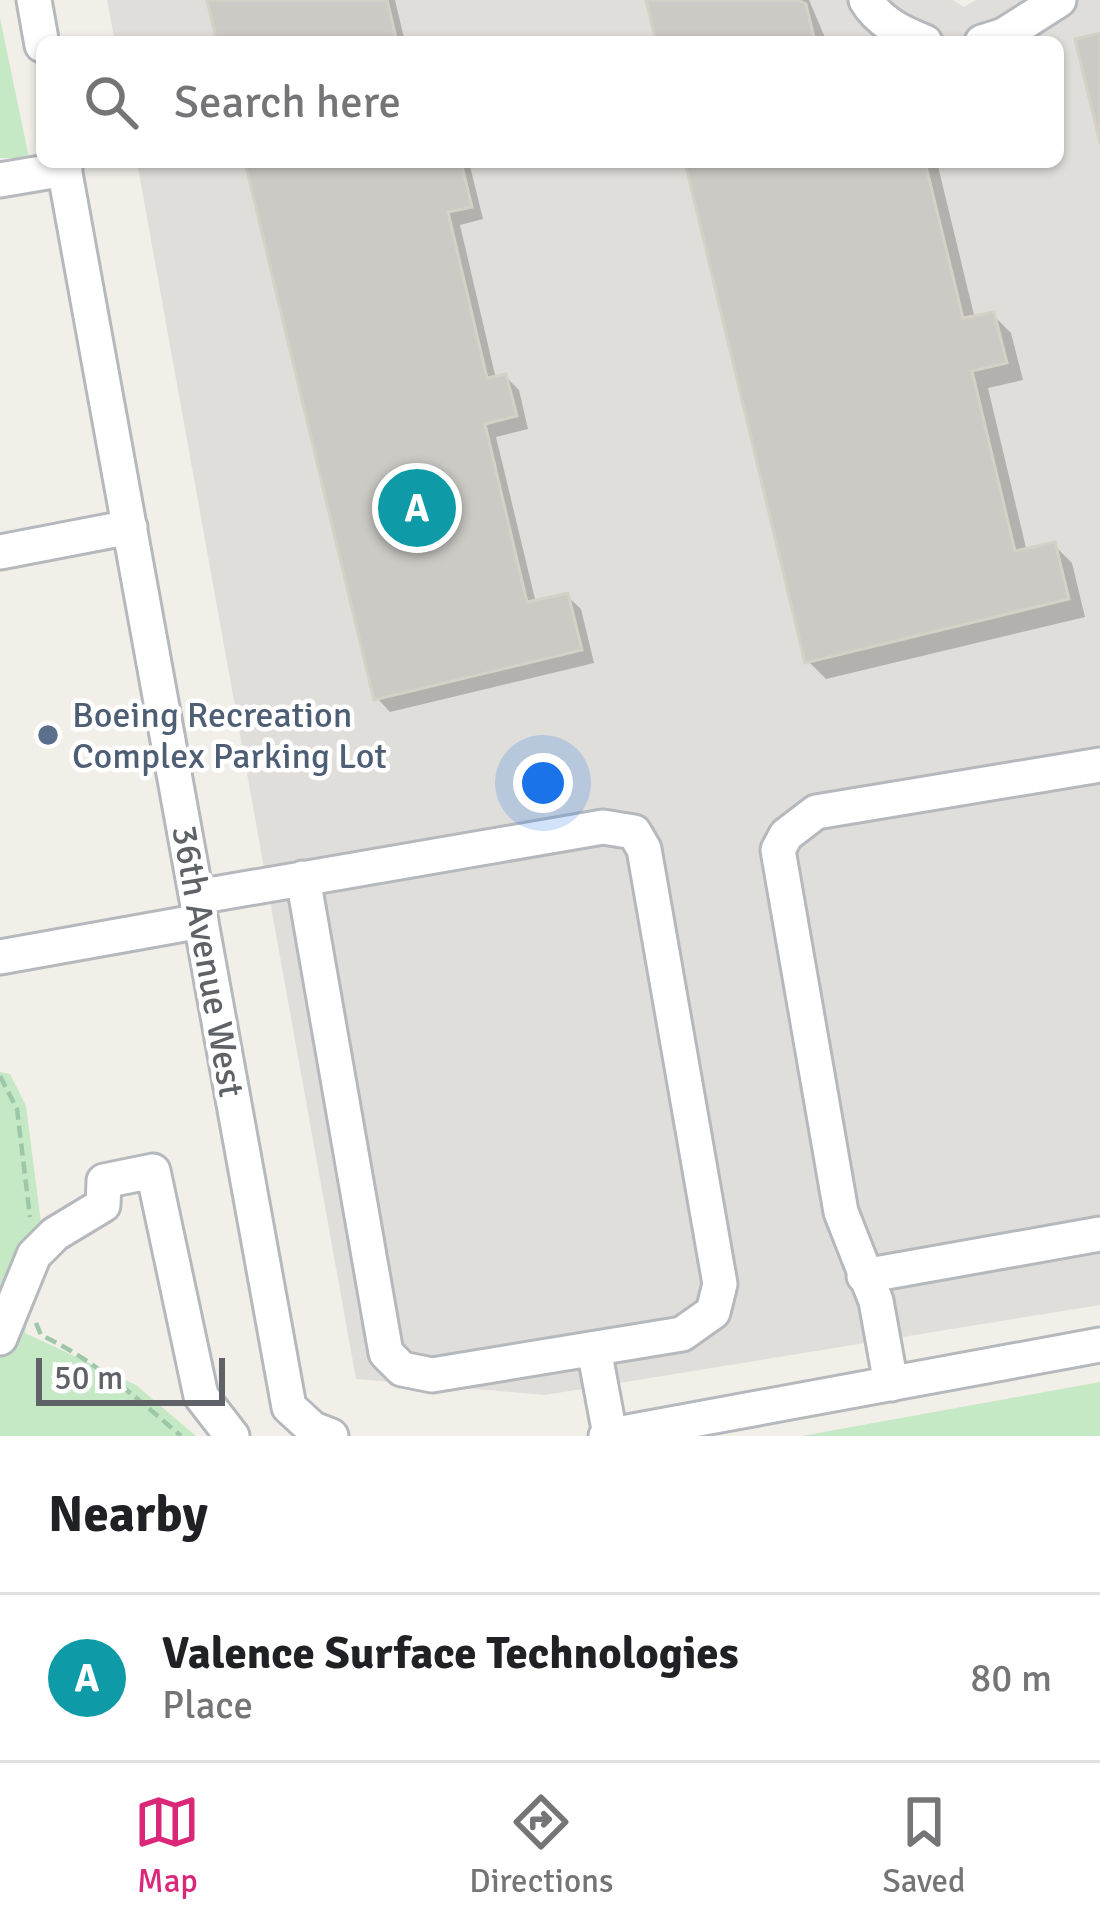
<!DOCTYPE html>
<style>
:root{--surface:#fff;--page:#f2f2f2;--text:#202124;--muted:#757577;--line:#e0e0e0;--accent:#db2777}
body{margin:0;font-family:Signika,sans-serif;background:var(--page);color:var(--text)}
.scale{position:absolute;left:36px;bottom:30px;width:189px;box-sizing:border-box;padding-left:12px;border:6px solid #5f6368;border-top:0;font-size:33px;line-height:42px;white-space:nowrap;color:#5f6368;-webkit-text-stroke:9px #fff;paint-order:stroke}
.you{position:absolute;left:543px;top:783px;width:42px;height:42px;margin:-30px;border:9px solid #fff;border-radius:50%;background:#1a73e8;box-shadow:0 0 0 18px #1a73e833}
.badge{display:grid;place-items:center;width:78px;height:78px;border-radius:50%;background:var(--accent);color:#fff;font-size:39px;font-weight:700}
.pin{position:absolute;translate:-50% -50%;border:6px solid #fff;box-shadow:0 3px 12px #0006}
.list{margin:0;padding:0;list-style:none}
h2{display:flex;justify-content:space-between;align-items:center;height:156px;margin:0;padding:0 48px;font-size:51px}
h2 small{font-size:39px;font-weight:400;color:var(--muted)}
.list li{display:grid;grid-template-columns:78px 1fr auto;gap:36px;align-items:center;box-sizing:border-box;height:168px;padding:0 48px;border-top:3px solid var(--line)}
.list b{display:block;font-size:45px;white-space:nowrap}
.list p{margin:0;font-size:39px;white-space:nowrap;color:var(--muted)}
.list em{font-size:39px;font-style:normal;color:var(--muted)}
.icon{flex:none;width:66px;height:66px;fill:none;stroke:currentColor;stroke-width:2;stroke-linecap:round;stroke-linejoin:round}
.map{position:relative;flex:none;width:1100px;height:1436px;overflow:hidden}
.search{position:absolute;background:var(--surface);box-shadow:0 3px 9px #0004;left:36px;right:36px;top:36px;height:132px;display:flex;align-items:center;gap:30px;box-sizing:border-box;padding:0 42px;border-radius:18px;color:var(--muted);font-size:45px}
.sheet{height:324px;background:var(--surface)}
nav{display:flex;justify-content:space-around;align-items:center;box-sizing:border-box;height:168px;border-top:3px solid var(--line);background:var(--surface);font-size:33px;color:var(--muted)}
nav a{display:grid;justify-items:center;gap:6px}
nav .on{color:var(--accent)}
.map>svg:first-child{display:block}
.industrial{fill:#e0deda}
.green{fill:#c5e8c5}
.shadow{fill:#0003}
.building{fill:#cccac5;stroke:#d6d1c6;stroke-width:3}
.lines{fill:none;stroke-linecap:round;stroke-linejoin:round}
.minor-casing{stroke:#b5b8bc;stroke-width:39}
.path{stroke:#9cc7a9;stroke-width:4.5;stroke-dasharray:12 6;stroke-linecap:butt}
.minor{stroke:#fff;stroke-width:33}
.service-dot{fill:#5c6f8a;stroke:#fff;stroke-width:4.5}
.labels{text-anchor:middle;stroke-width:9;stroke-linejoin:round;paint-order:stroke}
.service-label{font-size:36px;fill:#4e5e75;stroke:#fff;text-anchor:start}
.street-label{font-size:36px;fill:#5f6368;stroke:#fff}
</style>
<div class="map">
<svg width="1100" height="1436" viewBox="0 0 1100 1436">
<rect width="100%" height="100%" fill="#f1efe8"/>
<path class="industrial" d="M 107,0 L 953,0 L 964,7 L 976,0 L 1100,0 L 1100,1305 L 545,1395 L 356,1379 L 137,162 L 1058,162 L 1058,42 L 115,42 Z"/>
<path class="green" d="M 0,18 L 29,158 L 0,158 Z
M 0,1072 L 10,1074 L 26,1106 L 41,1223 L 25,1333 L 136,1385 L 196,1436 L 0,1436 Z
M 1100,1382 L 1100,1436 L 802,1436 Z"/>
<path class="shadow" d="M 210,0 L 395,0 L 405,42 L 220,42 Z
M 649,0 L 809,0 L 827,42 L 659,42 Z
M 249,162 L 469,162 L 483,219 L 460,225 L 496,379 L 506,377 L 519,390 L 528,429 L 496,437 L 536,603 L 567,596 L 581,609 L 594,663 L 390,712 L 377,698 Z
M 688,162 L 937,162 L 975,319 L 993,315 L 1011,333 L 1023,380 L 988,388 L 1027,552 L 1054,545 L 1072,563 L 1085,617 L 826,679 L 808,661 Z"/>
<path class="building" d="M 207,0 L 387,0 L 397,42 L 217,42 Z
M 646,0 L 798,0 L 806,4 L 815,42 L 656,42 Z
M 1100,33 L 1100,143 L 1075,39 Z
M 245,162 L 461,162 L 472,207 L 448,212 L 487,378 L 506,374 L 517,416 L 485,424 L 527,602 L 568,593 L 582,650 L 374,700 Z
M 685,162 L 925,162 L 963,318 L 994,312 L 1007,363 L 972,371 L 1015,551 L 1055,542 L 1069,599 L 805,663 Z"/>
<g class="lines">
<g class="minor-casing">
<path id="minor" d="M 34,0 L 42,45
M 866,0 C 879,22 902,33 925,42
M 982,42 L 1004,35 L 1059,0
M 63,162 L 289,1407 L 313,1429 L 331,1436
M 0,180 L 65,169
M 0,552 L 130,527
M 197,897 L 603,827 L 634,832 L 644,849 L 720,1284 L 713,1312 L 682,1334 L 432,1375 L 402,1369 L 386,1353 L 303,878
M 0,957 L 201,921
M 864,1276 L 1100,1234
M 0,1338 L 34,1255 L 55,1234 L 103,1205 L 104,1181 L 153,1171 L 201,1396 L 232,1436
M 594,1349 L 610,1435
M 891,1384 L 876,1301 L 841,1212 L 778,850 L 786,835 L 816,812 L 1100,765
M 606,1436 L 1100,1345"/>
</g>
<path class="path" d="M 0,1076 L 17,1109 L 30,1217
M 36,1323 L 41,1335 C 94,1360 137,1398 181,1436"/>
<use href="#minor" class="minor"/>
</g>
<circle class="service-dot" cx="48" cy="735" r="12"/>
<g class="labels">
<g class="service-label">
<text x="72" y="727">Boeing Recreation<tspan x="72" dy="41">Complex Parking Lot</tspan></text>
</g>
<g class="street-label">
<text transform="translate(209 961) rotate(80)" y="13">36th Avenue West</text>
</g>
</g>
</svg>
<div class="scale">50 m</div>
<div class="you"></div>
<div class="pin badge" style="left:417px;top:508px;background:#0f9aa8">A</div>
<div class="search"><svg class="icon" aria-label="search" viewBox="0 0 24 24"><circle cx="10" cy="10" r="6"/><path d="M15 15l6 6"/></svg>Search here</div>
</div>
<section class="sheet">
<h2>Nearby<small></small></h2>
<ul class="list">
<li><span class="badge" style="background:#0f9aa8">A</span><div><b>Valence Surface Technologies</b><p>Place</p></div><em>80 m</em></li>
</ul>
</section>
<nav>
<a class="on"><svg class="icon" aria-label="map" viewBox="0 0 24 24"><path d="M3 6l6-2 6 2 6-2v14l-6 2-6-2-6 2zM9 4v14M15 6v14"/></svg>Map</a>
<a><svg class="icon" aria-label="directions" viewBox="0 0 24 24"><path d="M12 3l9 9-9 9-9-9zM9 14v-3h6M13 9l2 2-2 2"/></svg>Directions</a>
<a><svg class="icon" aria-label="saved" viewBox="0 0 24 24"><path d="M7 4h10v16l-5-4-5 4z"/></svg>Saved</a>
</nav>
